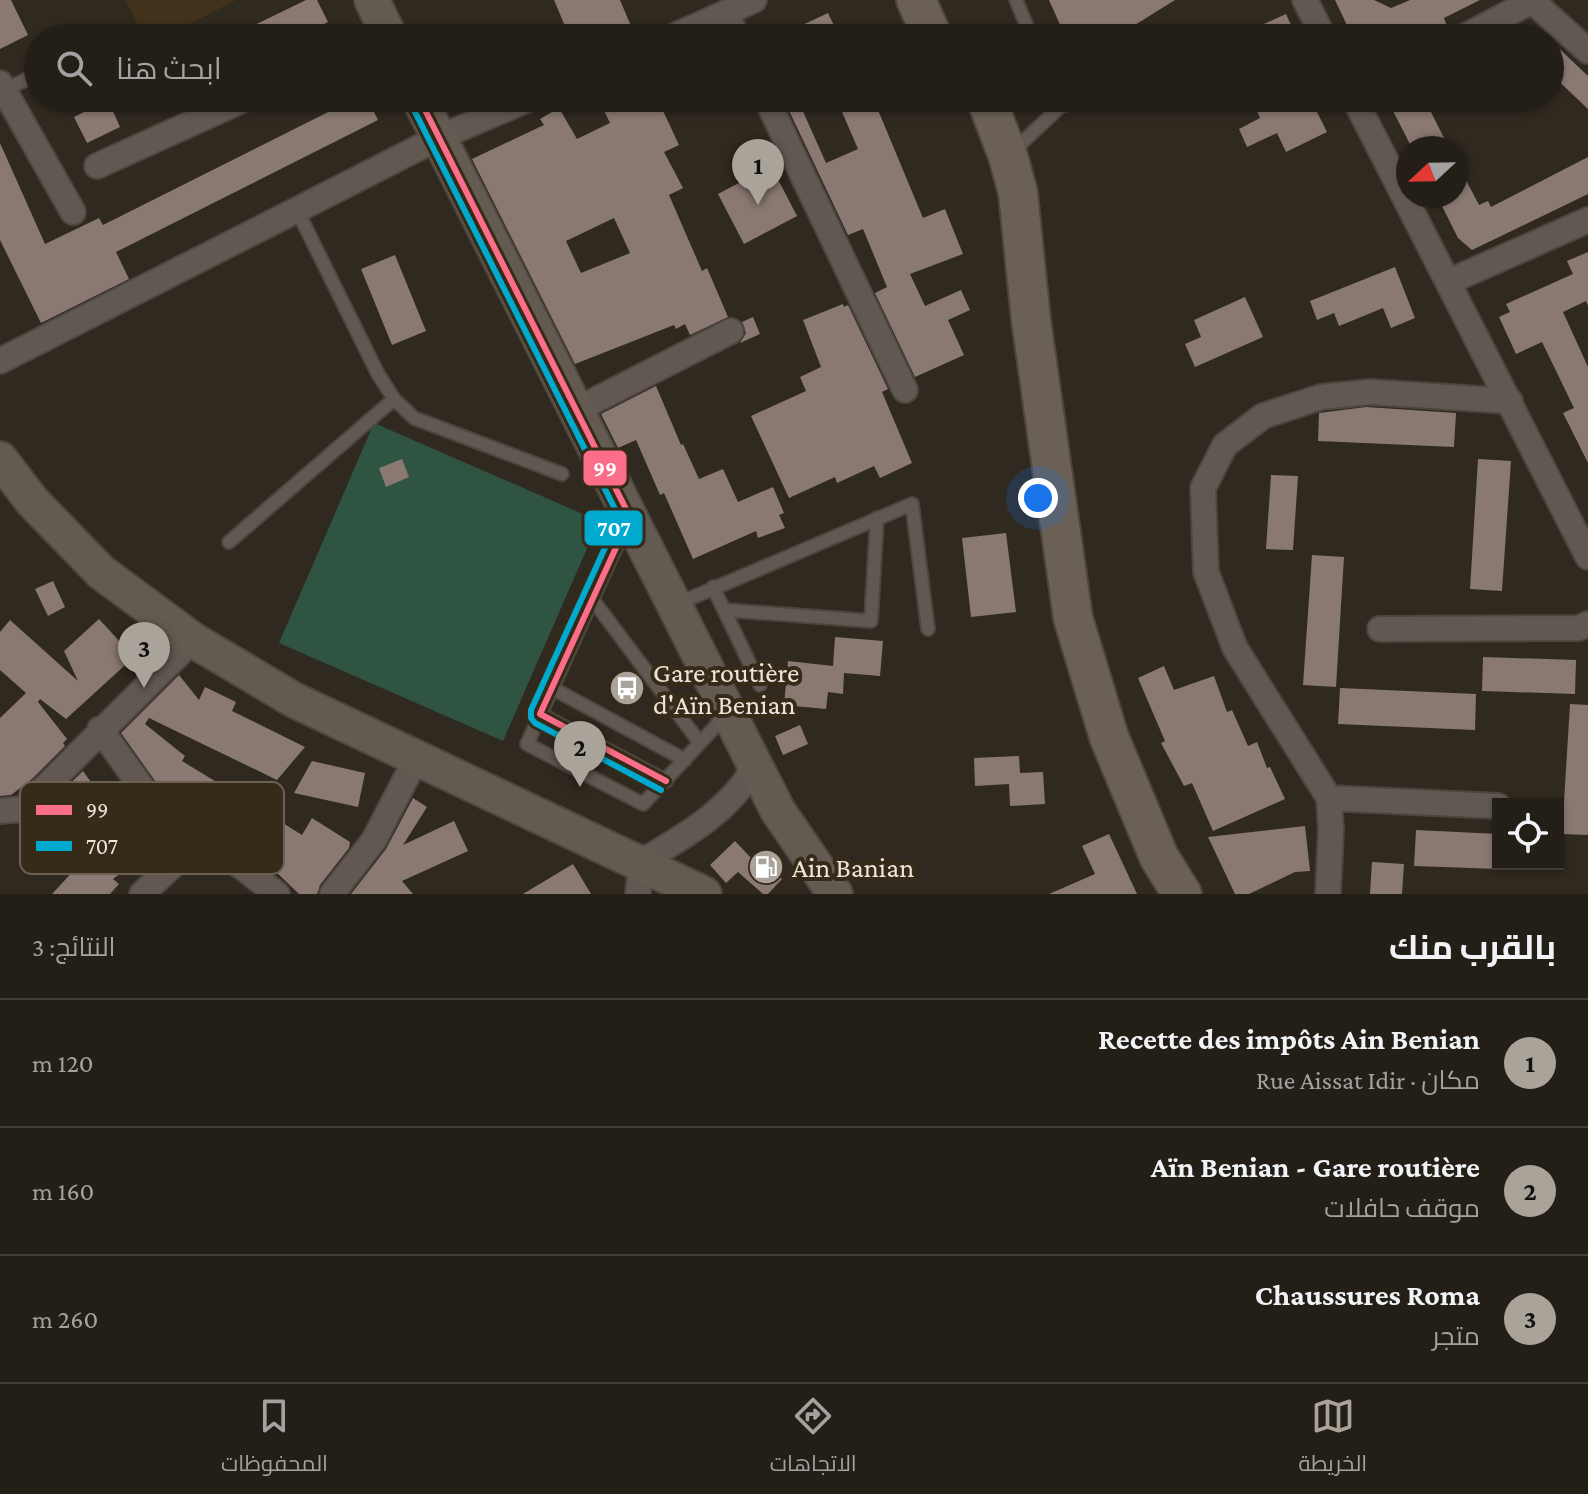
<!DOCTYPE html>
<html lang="ar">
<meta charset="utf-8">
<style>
:root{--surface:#231f17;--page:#2f2c24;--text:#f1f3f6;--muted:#a3a2a1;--line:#403d36;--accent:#aaa399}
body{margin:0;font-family:"Crimson Pro",Cairo,serif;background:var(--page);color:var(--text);direction:rtl}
.controls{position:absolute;right:24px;bottom:24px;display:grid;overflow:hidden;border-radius:0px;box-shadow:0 2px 6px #0004}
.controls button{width:72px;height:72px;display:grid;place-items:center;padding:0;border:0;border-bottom:2px solid var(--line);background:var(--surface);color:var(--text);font:40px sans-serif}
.compass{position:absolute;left:1396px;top:136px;width:72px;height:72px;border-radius:50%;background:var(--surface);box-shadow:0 2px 6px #0004;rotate:248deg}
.you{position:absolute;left:1038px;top:498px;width:28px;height:28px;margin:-20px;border:6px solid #fff;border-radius:50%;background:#1a73e8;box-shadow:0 0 0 12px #1a73e833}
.badge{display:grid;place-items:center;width:52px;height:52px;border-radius:50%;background:var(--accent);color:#111;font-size:26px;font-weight:700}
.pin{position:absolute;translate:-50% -66px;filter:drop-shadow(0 2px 4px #0008)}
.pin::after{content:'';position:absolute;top:42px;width:28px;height:24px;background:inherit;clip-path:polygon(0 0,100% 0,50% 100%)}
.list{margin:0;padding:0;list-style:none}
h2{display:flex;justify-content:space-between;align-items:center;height:104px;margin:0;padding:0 32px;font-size:34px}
h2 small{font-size:26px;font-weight:400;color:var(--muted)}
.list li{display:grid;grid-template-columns:52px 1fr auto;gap:24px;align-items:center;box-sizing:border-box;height:128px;padding:0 32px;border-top:2px solid var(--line)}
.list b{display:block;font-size:30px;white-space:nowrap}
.list p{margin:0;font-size:26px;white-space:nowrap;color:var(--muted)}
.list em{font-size:26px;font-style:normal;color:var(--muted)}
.icon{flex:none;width:44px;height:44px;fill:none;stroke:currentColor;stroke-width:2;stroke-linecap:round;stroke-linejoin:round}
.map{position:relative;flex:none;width:1588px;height:894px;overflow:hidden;direction:ltr}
.search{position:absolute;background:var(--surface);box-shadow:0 2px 6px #0004;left:24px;right:24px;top:24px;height:88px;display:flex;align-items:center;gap:20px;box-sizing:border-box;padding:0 28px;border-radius:44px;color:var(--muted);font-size:30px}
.sheet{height:488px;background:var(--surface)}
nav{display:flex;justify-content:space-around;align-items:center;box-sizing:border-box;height:112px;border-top:2px solid var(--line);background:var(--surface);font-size:22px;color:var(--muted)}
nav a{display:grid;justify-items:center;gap:4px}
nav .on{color:var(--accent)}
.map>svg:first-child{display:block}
.built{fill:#40321b}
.green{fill:#2f5542}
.building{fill:#8a7972;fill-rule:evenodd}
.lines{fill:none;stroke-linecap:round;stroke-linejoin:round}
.lane-casing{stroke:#4c463f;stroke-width:16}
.street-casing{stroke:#4c463f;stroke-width:28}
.secondary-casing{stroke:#4c463f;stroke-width:38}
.primary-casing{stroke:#4c463f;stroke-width:42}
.lane{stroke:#615951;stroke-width:12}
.street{stroke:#615951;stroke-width:24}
.secondary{stroke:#635a51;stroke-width:34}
.primary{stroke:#6a6056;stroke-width:38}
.bus-1-casing{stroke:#362a18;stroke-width:12}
.bus-2-casing{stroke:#362a18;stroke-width:12}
.bus-1{stroke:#fb6d88;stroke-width:6}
.bus-2{stroke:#00a9ce;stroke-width:6}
.labels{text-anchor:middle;stroke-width:8;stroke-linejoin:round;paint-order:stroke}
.poi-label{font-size:28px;fill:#ede5da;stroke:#362a18;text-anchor:start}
.key{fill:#362a18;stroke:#6d6252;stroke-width:2}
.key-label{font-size:22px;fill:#ede5da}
.line-badge{stroke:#362a18;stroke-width:3}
.badge-label{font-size:22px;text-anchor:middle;font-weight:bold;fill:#fff}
</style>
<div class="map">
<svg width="1588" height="894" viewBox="0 0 1588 894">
<rect width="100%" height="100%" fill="#2f291f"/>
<path class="built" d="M 125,0 L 236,0 L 163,38 L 145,38 Z"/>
<path class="green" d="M 374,423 L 599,521 L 503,741 L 279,643 Z"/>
<path class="building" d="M 0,0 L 11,0 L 28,35 L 0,49 Z
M 306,0 L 317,0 L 328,22 L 296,38 L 228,38 Z
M 554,0 L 620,0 L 631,26 L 603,38 L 570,38 Z
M 1049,0 L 1175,0 L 1114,38 L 1066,38 Z
M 1335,0 L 1374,0 L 1391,8 L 1410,0 L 1480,0 L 1444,18 L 1449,32 L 1447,38 L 1353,38 Z
M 828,13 L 840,38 L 775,38 Z
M 1286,14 L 1297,38 L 1233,38 Z
M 1550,40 L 1588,76 L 1588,109 L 1550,73 Z
M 356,98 L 367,98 L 378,120 L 116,252 L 129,279 L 41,323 L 0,240 L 0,143 L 45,244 L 99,218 L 103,225 Z
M 598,98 L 657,98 L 679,145 L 664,152 L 683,188 L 669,195 L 702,271 L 707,268 L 728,317 L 690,335 L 685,324 L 676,329 L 674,325 L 575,364 L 472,159 L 544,125 L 540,119 L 559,108 L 577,139 L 610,123 ZM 614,218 L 630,253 L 581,273 L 566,241 Z
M 783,98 L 797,98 L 826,163 L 858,149 L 836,98 L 873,98 L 923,218 L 945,209 L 963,254 L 910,274 L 925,306 L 961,290 L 970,310 L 948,320 L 964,355 L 915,377 L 875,293 L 887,287 L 863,229 L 848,235 Z
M 1251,98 L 1310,98 L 1327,132 L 1286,152 L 1277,133 L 1247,147 L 1239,129 L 1260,118 Z
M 1399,98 L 1424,98 L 1449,148 L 1412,148 L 1393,111 Z
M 108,100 L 120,127 L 87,143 L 74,117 Z
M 1588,157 L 1588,194 L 1472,250 L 1458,238 L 1437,196 L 1456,196 L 1456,161 L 1479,205 L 1488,201 L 1491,207 Z
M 771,166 L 797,216 L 744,244 L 718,194 Z
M 1588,252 L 1588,306 L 1586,301 L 1563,312 L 1588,367 L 1588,463 L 1563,413 L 1574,408 L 1542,342 L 1516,354 L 1499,317 L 1510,312 L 1506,304 L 1573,274 L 1567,261 Z
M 395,255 L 426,331 L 392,345 L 361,269 Z
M 1395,267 L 1415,318 L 1391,328 L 1383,308 L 1339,326 L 1334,313 L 1317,320 L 1310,301 Z
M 1245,297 L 1263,337 L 1195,367 L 1185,344 L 1201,337 L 1194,320 Z
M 843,304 L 844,307 L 848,305 L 888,389 L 882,392 L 912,463 L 880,478 L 874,466 L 837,483 L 835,477 L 789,498 L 751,416 L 806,391 L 800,377 L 821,367 L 803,320 Z
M 753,317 L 760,334 L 740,343 L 746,333 L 742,322 Z
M 656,386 L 681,445 L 683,444 L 699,479 L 723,469 L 738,502 L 773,487 L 784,513 L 779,515 L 785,528 L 758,538 L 756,531 L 693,559 L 664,493 L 660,495 L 636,440 L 618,448 L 601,414 Z
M 1366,407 L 1456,413 L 1454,447 L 1318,441 L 1319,413 Z
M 402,459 L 409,477 L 386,487 L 379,468 Z
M 1478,459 L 1511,461 L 1502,591 L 1470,589 Z
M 1271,475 L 1298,476 L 1293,550 L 1266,549 Z
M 1006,533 L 1016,612 L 971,617 L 962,538 Z
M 1312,555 L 1344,557 L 1336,687 L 1303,685 Z
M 53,581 L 65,607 L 48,616 L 35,589 Z
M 99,619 L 134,657 L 66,719 L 40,699 L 38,702 L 67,739 L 63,743 L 65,746 L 32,779 L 11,795 L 0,796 L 0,718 L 26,693 L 0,670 L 0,632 L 10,620 L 78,681 L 64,651 Z
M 835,637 L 883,641 L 880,676 L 844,673 L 843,694 L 828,692 L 826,709 L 784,705 L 788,661 L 833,666 Z
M 1483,657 L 1576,660 L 1575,694 L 1482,691 Z
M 1164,666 L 1174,690 L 1214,676 L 1227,712 L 1232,710 L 1248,746 L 1257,742 L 1267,768 L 1270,767 L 1285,799 L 1213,831 L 1192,783 L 1184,786 L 1161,743 L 1165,741 L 1138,678 Z
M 179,675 L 199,700 L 205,687 L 236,702 L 232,711 L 305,747 L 277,780 L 149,718 L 145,724 L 185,756 L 182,761 L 223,786 L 252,810 L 229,838 L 163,792 L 121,733 Z
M 1340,688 L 1476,694 L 1475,730 L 1338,724 Z
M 1570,704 L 1588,705 L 1588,835 L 1562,834 Z
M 800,725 L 808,744 L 783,755 L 775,736 Z
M 1019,756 L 1020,773 L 1043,772 L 1045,804 L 1010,806 L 1009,784 L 975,786 L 974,758 Z
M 312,761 L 365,773 L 358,807 L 294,793 Z
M 83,771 L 112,811 L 120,805 L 153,848 L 113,879 L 119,884 L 110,894 L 52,894 L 77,867 L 71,861 L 82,849 L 49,804 Z
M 413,798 L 427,807 L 403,845 L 454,821 L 468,851 L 402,881 L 413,894 L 351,894 L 386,849 Z
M 312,818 L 350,842 L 349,848 L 320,885 L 317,894 L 299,894 L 274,870 L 256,859 L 278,820 L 302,835 Z
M 1305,826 L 1310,871 L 1295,872 L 1249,894 L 1235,894 L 1208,837 Z
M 1416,830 L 1498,834 L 1498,869 L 1414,866 Z
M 1109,834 L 1137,894 L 1049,894 L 1095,874 L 1082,846 Z
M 735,841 L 753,860 L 757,856 L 782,879 L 768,894 L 763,894 L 738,872 L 726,883 L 710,865 Z
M 1372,862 L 1404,864 L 1402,894 L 1370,894 Z
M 573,864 L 591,894 L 523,894 Z"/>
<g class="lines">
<g class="lane-casing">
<path id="lane" d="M 1016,0 L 1032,38
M 4,90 L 38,74
M 1013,151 L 1061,106 L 1087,98
M 297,210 L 378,374 L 394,399 L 414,418 L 562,474
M 626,525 L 527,744 L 643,804 L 726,715
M 229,542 L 394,399
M 713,587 L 760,685
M 593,600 L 700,743
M 677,604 L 912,504 L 928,629
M 724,610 L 871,621 L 877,518
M 552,688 L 685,760
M 540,714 L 666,781"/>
</g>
<g class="street-casing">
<path id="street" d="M 1305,0 L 1324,38
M 1531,0 L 1588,51
M 726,14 L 738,38
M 670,38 L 754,0
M 1462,38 L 1532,1
M 0,83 L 73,212
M 766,98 L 905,390
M 1354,98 L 1588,557
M 97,166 L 247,98
M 1448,282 L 1588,220
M 0,361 L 438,138 L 531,98
M 576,410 L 731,331
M 1380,629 L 1579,628 L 1588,624
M 100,729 L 155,806 L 203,837 L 277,894
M 1329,798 L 1498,806
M 0,811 L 23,809 L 193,640
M 142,894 L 203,837
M 332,894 L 374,840 L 416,759
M 638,894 L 641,862 C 683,837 732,810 755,765
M 1328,894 L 1331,830 L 1329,798 L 1235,648 L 1206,572 L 1203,488 L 1225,445 L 1263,416 L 1321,397 L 1370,392 L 1510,401"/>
</g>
<g class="secondary-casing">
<path id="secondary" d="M 372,0 L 390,38
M 419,98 L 778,811 L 835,894
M 0,459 L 32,501 L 101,572 L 193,640 L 294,700 L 704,894"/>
</g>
<g class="primary-casing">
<path id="primary" d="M 916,0 L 933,38
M 986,98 L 1008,156 L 1018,193 L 1031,320 L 1073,618 L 1109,737 L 1159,857 L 1182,894"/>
</g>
<use href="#lane" class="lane"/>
<use href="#street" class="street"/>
<use href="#secondary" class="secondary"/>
<use href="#primary" class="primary"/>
<g class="bus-1-casing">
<path id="bus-1" d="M 419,98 L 630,517 L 540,714 L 666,781"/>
</g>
<g class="bus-2-casing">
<path id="bus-2" d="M 410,102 L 619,517 L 531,710 L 531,718 L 535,723 L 661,790"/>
</g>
<use href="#bus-1" class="bus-1"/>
<use href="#bus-2" class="bus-2"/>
</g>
<defs>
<g id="bus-disc" transform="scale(1.8)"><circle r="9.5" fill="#aaa399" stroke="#362a18"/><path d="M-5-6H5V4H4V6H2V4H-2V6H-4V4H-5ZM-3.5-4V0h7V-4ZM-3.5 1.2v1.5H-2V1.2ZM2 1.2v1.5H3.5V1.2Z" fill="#fff"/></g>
<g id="fuel-disc" transform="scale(1.8)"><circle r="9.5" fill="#aaa399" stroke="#362a18"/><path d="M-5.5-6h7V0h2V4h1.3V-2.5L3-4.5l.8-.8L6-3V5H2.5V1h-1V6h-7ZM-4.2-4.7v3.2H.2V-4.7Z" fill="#fff"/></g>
</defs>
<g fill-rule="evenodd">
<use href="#bus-disc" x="627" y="688"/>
<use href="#fuel-disc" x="766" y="867"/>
</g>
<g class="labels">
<g class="poi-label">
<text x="653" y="682">Gare routière<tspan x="653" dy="32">d'Aïn Benian</tspan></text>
<text x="792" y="877">Ain Banian</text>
</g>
</g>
<rect x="20" y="782" width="264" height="92" rx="12" class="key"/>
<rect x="36" y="805" width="36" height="10" fill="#fb6d88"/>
<rect x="36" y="841" width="36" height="10" fill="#00a9ce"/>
<g class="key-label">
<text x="86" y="818">99</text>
<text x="86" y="854">707</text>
</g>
<g class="line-badge">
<rect x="582" y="449" width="46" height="38" rx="8" fill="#fb6d88"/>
<rect x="583" y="509" width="61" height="38" rx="8" fill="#00a9ce"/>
</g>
<g class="badge-label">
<text x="605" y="476">99</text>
<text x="614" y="536">707</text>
</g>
</svg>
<div class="controls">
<button><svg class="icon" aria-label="locate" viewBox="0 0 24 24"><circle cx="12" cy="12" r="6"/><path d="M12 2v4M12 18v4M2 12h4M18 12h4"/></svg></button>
</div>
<svg class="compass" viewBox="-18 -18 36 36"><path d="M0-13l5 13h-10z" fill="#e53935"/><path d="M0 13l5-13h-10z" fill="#a3a2a1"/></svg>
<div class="you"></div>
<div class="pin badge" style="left:758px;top:205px">1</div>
<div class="pin badge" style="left:580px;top:787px">2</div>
<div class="pin badge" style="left:144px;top:688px">3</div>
<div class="search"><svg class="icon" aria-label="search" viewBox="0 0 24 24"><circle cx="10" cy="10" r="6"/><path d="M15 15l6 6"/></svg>ابحث هنا</div>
</div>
<section class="sheet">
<h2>بالقرب منك<small>النتائج: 3</small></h2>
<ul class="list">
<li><span class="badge">1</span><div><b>Recette des impôts Ain Benian</b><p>مكان · Rue Aissat Idir</p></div><em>120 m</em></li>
<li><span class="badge">2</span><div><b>Aïn Benian - Gare routière</b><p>موقف حافلات</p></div><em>160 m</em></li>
<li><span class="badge">3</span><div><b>Chaussures Roma</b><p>متجر</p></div><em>260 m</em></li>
</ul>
</section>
<nav>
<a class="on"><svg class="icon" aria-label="map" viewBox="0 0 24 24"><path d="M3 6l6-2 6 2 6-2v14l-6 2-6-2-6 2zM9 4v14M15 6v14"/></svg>الخريطة</a>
<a><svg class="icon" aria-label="directions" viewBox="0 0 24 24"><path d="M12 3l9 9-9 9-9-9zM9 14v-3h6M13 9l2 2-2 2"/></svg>الاتجاهات</a>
<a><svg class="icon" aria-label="saved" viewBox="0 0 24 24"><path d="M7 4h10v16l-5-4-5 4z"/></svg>المحفوظات</a>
</nav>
